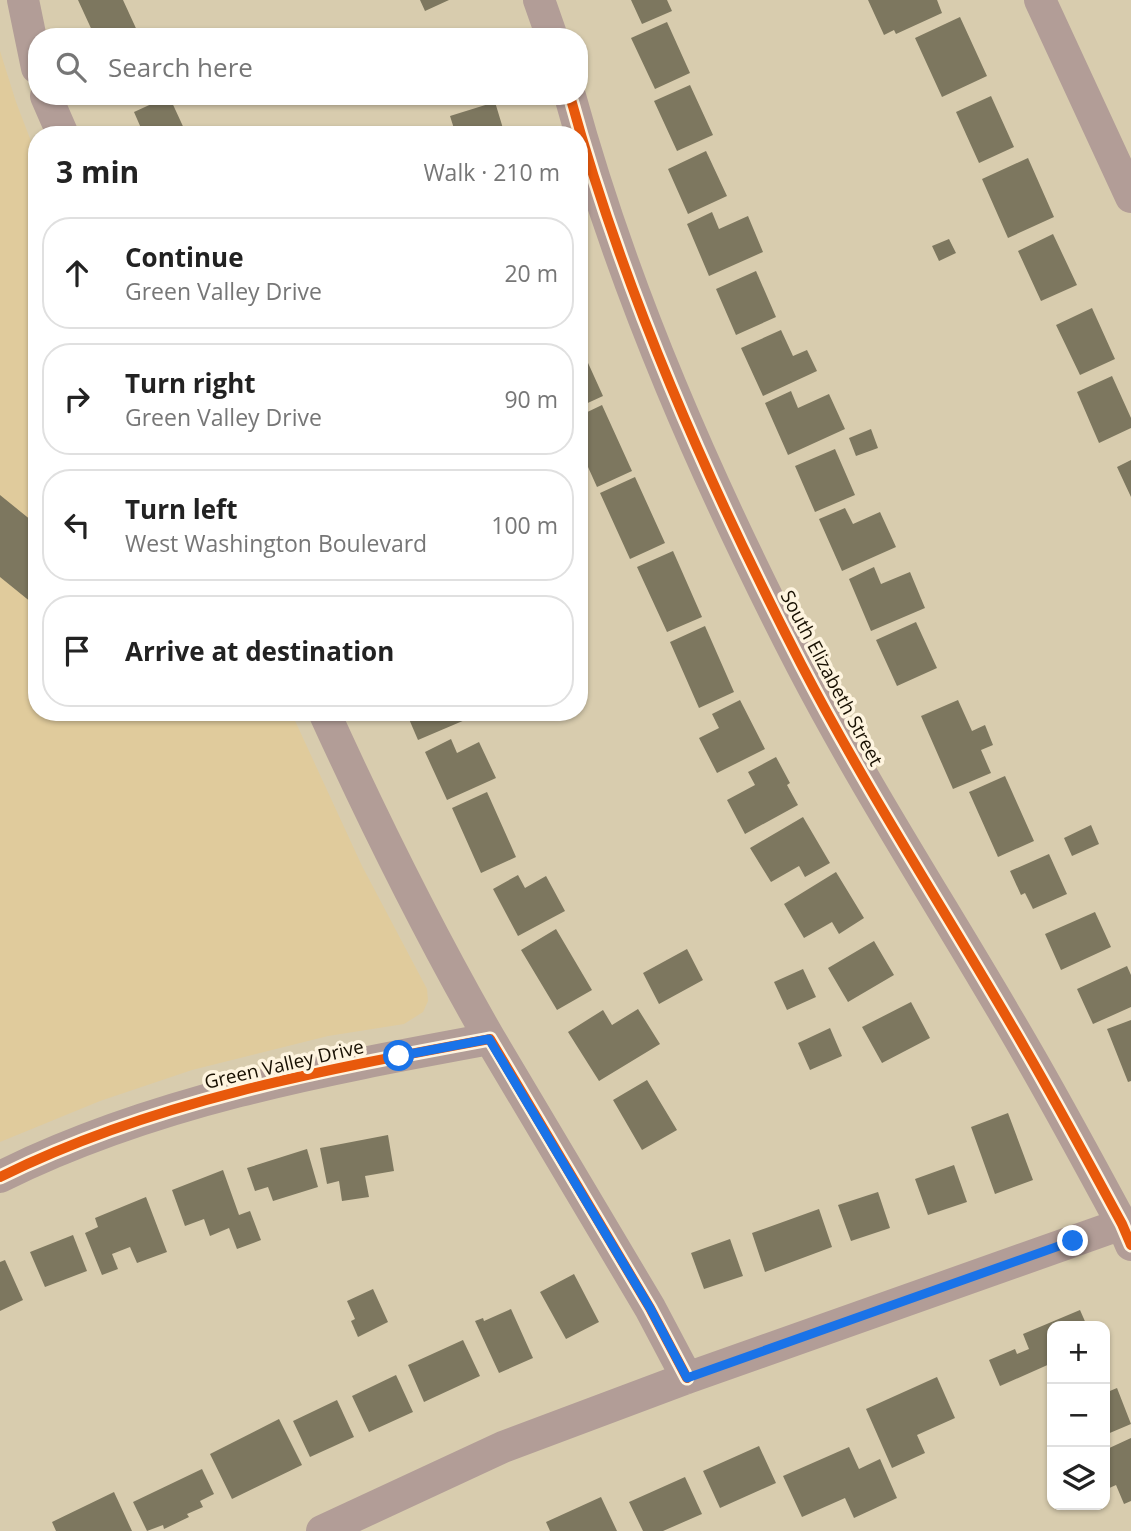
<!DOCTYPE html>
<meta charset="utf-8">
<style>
:root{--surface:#fff;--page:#f6f6f6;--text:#222;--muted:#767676;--line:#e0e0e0}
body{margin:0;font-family:"Open Sans",sans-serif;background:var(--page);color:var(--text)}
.controls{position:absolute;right:21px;bottom:21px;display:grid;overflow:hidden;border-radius:14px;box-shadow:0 2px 5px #0004}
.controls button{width:63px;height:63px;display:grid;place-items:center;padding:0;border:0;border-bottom:2px solid var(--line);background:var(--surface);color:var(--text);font:35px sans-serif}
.stop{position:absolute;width:21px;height:21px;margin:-16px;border:5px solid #1a73e8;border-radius:50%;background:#fff}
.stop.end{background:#1a73e8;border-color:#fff;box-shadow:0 2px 7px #0008}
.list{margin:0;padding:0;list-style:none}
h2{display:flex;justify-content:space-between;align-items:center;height:91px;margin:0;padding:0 28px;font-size:30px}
h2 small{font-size:23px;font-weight:400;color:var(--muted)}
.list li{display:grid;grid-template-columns:46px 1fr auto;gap:21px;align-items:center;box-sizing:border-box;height:112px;margin:0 14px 14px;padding:0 14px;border:2px solid var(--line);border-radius:28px}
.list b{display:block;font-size:26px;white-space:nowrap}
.list p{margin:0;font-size:23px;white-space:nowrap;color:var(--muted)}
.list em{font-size:23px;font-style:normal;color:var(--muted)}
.icon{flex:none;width:38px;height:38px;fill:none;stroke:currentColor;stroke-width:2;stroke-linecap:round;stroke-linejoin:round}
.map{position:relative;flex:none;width:1131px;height:1531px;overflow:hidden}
.search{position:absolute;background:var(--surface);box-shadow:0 2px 5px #0004;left:28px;top:28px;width:560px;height:77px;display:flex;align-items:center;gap:18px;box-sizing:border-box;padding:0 24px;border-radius:28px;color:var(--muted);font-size:26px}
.panel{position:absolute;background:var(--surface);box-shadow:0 2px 5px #0004;left:28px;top:126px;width:560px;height:595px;border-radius:28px}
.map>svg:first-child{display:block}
.built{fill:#e0cb9c}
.building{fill:#7d775f}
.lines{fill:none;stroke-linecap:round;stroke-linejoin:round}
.minor{stroke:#b29d97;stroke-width:32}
.cycleway-casing{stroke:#fef4df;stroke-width:15}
.cycleway{stroke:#e8590c;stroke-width:10}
.route{stroke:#1a73e8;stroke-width:9}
.labels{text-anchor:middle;stroke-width:7;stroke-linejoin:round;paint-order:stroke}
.street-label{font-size:19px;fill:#170f00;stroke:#fef4df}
</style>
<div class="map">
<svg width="1131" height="1531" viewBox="0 0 1131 1531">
<rect width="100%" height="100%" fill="#d8ccae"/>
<path class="built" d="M 0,51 L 16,102 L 37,157 L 37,712 L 291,712 L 362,866 L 427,989 L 428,1001 L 423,1012 L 404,1024 L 328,1036 L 192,1070 L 100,1101 L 0,1142 Z"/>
<path class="building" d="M 78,0 L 123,0 L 140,37 L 95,37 Z
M 420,0 L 449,0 L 425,11 Z
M 631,0 L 667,0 L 672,11 L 642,24 Z
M 868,0 L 937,0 L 942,13 L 896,34 L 894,30 L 884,35 Z
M 960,17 L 987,76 L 942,97 L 915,38 Z
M 667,22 L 690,73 L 655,89 L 631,38 Z
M 690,85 L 713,135 L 677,151 L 654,101 Z
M 169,96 L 187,135 L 144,135 L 134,112 Z
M 991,96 L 1014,147 L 979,163 L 956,112 Z
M 495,102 L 505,135 L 456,135 L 450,116 Z
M 706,151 L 727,196 L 688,214 L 668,169 Z
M 1028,158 L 1054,217 L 1008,238 L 982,179 Z
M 712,212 L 719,229 L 748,216 L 763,252 L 709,276 L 687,224 Z
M 1053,234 L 1077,285 L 1041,301 L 1018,251 Z
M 949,239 L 956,253 L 939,261 L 932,246 Z
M 756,271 L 776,317 L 736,335 L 716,289 Z
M 1092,308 L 1115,359 L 1080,375 L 1056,325 Z
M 781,330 L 793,356 L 807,350 L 817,371 L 763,396 L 741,348 Z
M 579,343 L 603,396 L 579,407 Z
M 1112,376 L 1131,418 L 1131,428 L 1099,443 L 1077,392 Z
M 791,391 L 798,408 L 829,394 L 845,429 L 788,455 L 765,403 Z
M 602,405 L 632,471 L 597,487 L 579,447 L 579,416 Z
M 871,429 L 878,448 L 856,456 L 849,438 Z
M 835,449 L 855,495 L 815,512 L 795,466 Z
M 1131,460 L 1131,497 L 1117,467 Z
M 635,477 L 665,543 L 630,559 L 600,493 Z
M 0,495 L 37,525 L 37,607 L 0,577 Z
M 845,508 L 853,524 L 880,512 L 896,547 L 842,571 L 819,519 Z
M 673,551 L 702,617 L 667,632 L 637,567 Z
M 874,567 L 881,584 L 910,572 L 925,608 L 871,631 L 849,579 Z
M 916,622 L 937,668 L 897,686 L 876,640 Z
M 705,626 L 734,692 L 699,708 L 670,642 Z
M 740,700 L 765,749 L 717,773 L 699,738 L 719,728 L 712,714 Z
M 958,700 L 972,731 L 985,725 L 993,745 L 981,750 L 991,773 L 953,789 L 921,716 Z
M 406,712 L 471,712 L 472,717 L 418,740 Z
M 451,739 L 457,753 L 479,742 L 496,778 L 447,800 L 425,752 Z
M 776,757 L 790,783 L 787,785 L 798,805 L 745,834 L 727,800 L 755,785 L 748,772 Z
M 1005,776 L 1034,841 L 998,857 L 969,792 Z
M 487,792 L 516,857 L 481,873 L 452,808 Z
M 803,817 L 830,863 L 805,877 L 799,866 L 771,882 L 750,848 Z
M 1091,825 L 1099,844 L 1072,856 L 1064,838 Z
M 1049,854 L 1067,894 L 1033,909 L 1025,893 L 1021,895 L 1010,871 Z
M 836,872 L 864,918 L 839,934 L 832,922 L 804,938 L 784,904 Z
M 518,875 L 525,888 L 546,876 L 565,911 L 518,936 L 493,889 Z
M 1095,912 L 1111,947 L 1061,970 L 1045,934 Z
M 556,929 L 592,990 L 557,1010 L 521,950 Z
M 874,941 L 894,975 L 848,1002 L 828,968 Z
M 687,949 L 703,980 L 659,1004 L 643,973 Z
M 1127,966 L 1131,975 L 1131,1007 L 1093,1024 L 1077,989 Z
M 803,969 L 816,997 L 787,1010 L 774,982 Z
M 911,1002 L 930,1038 L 882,1063 L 862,1027 Z
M 638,1009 L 660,1044 L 599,1081 L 568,1032 L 603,1010 L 612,1025 Z
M 1131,1020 L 1131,1081 L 1128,1082 L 1107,1029 Z
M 830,1028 L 842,1056 L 810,1070 L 798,1043 Z
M 647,1080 L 677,1130 L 642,1150 L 613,1100 Z
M 1008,1113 L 1033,1180 L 995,1194 L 971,1127 Z
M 388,1135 L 394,1171 L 365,1176 L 369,1197 L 342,1201 L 339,1181 L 327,1184 L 320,1148 Z
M 307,1149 L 318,1187 L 273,1201 L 268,1187 L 255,1191 L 247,1168 Z
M 954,1165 L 967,1202 L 928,1215 L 915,1179 Z
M 223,1170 L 239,1215 L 250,1211 L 261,1240 L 237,1249 L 229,1228 L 210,1236 L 204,1219 L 185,1226 L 172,1190 Z
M 878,1192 L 890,1228 L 851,1241 L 838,1205 Z
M 146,1197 L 167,1252 L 137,1263 L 130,1247 L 112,1254 L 118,1269 L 102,1275 L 85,1233 L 98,1227 L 95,1218 Z
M 819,1209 L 832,1247 L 765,1272 L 752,1233 Z
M 73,1235 L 87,1271 L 45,1287 L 30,1252 Z
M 730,1239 L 743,1276 L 704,1289 L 691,1253 Z
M 5,1260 L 23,1300 L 0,1311 L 0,1262 Z
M 574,1274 L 599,1322 L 566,1339 L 540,1292 Z
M 373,1289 L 388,1322 L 358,1337 L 351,1321 L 355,1319 L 347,1301 Z
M 511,1309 L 533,1358 L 499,1373 L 475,1321 L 483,1318 L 484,1321 Z
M 1080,1310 L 1087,1326 L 1052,1326 L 1052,1363 L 1000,1386 L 989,1360 L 1015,1349 L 1017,1354 L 1029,1349 L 1023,1334 Z
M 463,1340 L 480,1376 L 424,1402 L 408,1365 Z
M 396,1375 L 413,1412 L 369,1432 L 352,1396 Z
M 937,1377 L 955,1418 L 917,1435 L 925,1453 L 892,1468 L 866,1409 Z
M 1117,1388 L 1131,1424 L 1105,1435 L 1105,1393 Z
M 337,1400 L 354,1437 L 310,1457 L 293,1421 Z
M 279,1419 L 302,1465 L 232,1499 L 210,1454 Z
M 1131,1438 L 1131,1501 L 1124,1504 L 1116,1485 L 1105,1490 L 1105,1450 Z
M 759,1446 L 776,1483 L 720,1508 L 703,1471 Z
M 849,1447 L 859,1469 L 880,1459 L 897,1498 L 854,1518 L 845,1498 L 802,1517 L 783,1476 Z
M 202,1469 L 214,1494 L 200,1501 L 203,1507 L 187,1514 L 189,1517 L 164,1529 L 163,1525 L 147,1531 L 133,1502 Z
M 685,1477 L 702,1514 L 663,1531 L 643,1531 L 629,1502 Z
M 114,1492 L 132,1531 L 56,1531 L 52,1522 Z
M 601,1497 L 617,1531 L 550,1531 L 546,1522 Z"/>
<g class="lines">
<path class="minor" d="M 23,0 L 37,68
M 539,0 L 552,37
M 1040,0 L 1131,197
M 46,96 L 63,135
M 570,96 C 624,293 708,483 801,664 C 870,797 953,923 1027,1052 C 1060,1109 1091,1167 1122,1224 L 1131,1245
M 324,712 C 375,824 429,933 490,1039
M 0,1177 C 153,1101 322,1070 490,1039 L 650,1308 L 687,1378
M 322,1531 L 503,1447 L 687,1378 L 1122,1224"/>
<g class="cycleway-casing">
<path id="cycleway" d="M 570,96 C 624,293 708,483 801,664 C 870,797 953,923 1027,1052 C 1060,1109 1091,1167 1122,1224 L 1131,1245
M 0,1177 C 153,1101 322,1070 490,1039 L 650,1308 L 687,1378"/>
</g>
<use href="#cycleway" class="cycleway"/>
</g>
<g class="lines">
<path class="route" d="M 399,1056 L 489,1039 L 650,1308 L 687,1378 L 1073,1241"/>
</g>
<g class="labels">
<g class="street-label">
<text transform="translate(832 678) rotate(62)" y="7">South Elizabeth Street</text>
<text transform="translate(284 1064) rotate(-13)" y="7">Green Valley Drive</text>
</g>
</g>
</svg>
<div class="controls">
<button>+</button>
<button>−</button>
<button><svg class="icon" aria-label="layers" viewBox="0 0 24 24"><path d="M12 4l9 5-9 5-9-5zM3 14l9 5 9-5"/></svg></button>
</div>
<div class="stop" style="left:399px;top:1056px"></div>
<div class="stop end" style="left:1073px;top:1241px"></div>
<div class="search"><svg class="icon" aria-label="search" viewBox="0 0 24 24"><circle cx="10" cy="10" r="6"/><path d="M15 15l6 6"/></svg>Search here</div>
<section class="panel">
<h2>3 min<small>Walk · 210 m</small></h2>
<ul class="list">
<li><svg class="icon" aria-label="ahead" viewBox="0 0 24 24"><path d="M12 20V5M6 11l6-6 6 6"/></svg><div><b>Continue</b><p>Green Valley Drive</p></div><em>20 m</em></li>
<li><svg class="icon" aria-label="right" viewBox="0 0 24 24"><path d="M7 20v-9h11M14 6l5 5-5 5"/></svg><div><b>Turn right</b><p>Green Valley Drive</p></div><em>90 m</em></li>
<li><svg class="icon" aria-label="left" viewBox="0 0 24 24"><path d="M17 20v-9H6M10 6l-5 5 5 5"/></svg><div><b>Turn left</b><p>West Washington Boulevard</p></div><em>100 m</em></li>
<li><svg class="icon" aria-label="arrive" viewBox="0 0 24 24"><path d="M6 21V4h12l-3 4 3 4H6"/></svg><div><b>Arrive at destination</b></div></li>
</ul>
</section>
</div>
